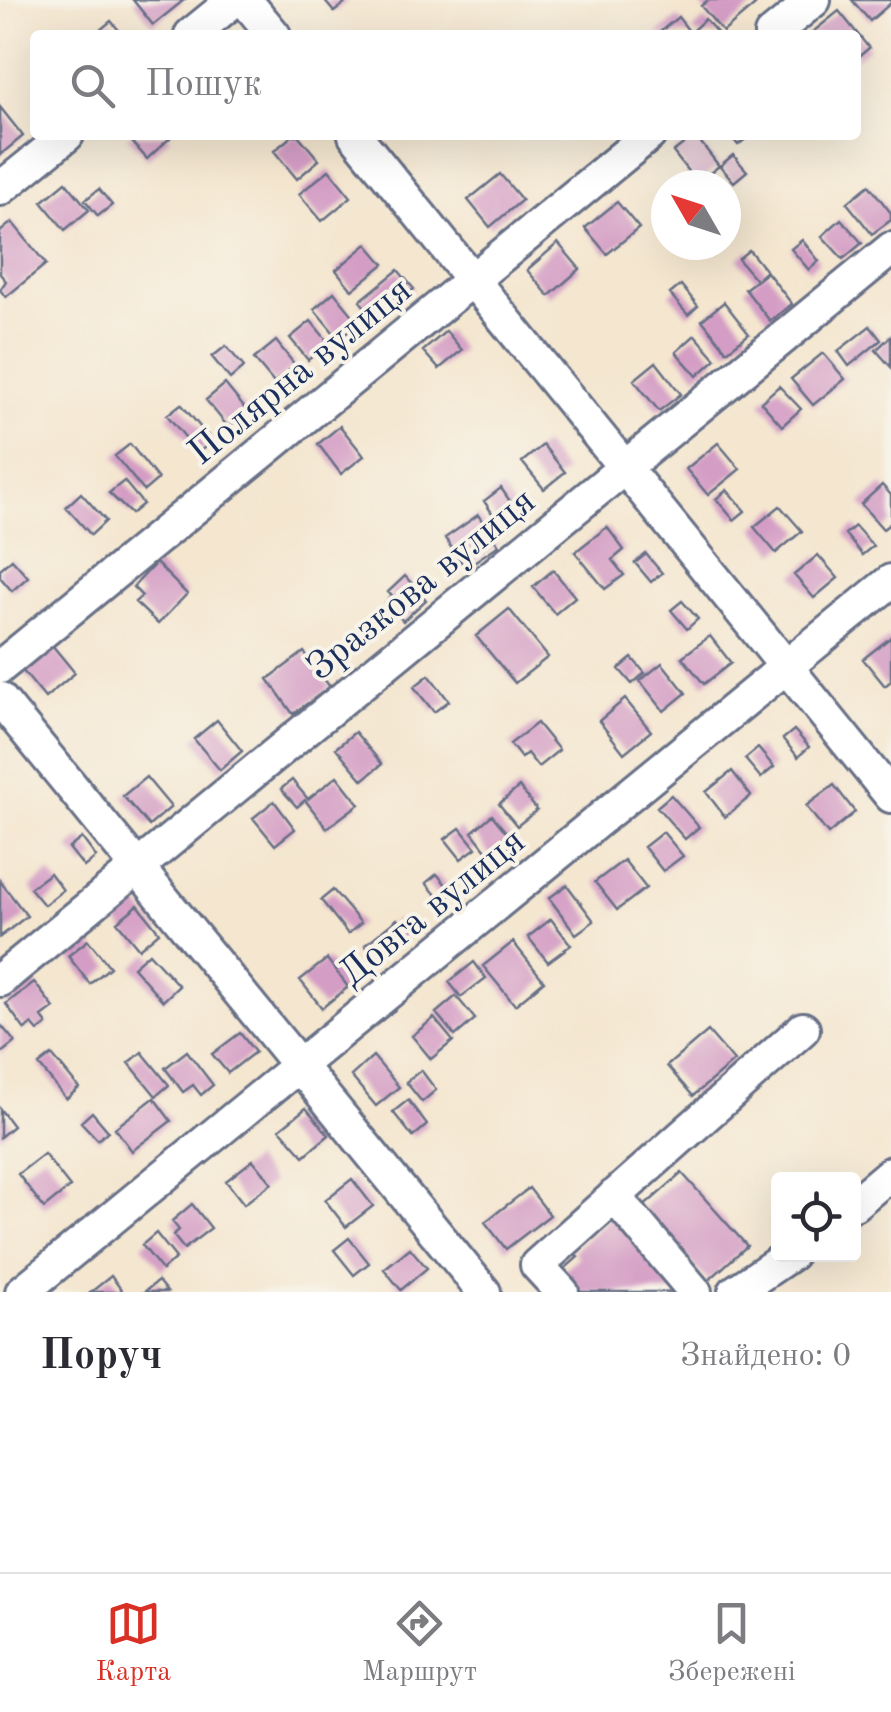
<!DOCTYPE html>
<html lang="uk">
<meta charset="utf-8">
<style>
:root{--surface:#fff;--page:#f2f2f3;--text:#2b2b33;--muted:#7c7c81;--line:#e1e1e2;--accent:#d93025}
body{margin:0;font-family:"Old Standard TT",serif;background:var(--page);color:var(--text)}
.controls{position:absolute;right:30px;bottom:30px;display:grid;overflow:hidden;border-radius:10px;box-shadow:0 10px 40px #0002}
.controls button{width:90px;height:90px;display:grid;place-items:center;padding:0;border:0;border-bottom:2px solid var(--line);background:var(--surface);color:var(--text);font:50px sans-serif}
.compass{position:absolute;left:651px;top:170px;width:90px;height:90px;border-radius:50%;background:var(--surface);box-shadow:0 10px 40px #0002;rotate:309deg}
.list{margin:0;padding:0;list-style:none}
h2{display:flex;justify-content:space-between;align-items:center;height:130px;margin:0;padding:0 40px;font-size:42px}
h2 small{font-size:32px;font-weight:400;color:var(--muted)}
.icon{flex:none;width:55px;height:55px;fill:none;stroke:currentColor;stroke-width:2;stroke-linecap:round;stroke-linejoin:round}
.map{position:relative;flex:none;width:891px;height:1292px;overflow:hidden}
.search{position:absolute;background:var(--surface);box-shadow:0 10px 40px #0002;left:30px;right:30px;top:30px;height:110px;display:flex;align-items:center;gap:25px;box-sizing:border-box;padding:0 35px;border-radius:10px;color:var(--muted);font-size:38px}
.sheet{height:280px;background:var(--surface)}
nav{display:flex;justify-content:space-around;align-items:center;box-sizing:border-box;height:140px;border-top:2px solid var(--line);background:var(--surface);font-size:28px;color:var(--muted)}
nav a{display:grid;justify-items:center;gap:5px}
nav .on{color:var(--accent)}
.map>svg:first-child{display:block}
.building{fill:#d49dc5}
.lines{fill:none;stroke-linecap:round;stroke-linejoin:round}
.minor-casing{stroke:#676f86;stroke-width:38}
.minor{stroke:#fff;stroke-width:32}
.labels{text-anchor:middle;stroke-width:8;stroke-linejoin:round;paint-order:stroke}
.street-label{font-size:38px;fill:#1b2f5e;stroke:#f7f3e8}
</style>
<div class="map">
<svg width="891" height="1292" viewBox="0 0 891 1292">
<rect width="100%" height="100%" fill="#f7f3e8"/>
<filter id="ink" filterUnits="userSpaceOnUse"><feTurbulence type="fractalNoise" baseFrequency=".01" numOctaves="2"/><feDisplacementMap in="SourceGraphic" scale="20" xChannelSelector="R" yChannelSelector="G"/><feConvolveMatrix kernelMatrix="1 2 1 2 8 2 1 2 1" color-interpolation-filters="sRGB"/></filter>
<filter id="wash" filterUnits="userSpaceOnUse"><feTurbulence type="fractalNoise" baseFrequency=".0048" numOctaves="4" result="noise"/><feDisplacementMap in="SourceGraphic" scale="40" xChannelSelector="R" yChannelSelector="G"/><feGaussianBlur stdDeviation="2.25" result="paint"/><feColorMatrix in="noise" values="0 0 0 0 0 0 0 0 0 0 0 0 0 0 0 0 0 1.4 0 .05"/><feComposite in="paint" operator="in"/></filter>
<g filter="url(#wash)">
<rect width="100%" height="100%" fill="#f4e6cf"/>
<g id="blocks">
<path class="building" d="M 133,0 L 184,0 L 153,25 Z
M 324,0 L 349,0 L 334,12 Z
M 708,0 L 751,0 L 755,5 L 723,32 L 701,6 Z
M 852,0 L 891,0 L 891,3 L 870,21 Z
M 839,11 L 869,48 L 856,59 L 856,35 L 809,35 Z
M 678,17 L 692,35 L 656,35 Z
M 705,19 L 719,35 L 697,35 L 693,30 Z
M 111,21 L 123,35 L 94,35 Z
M 0,107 L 23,136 L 0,155 Z
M 126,135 L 167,135 L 170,138 L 147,159 Z
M 293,135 L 298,135 L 319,160 L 297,179 L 274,151 Z
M 695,135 L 719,166 L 697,183 L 673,152 Z
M 730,135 L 751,135 L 738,145 Z
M 733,155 L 747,171 L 734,182 L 720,166 Z
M 329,170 L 351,197 L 322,221 L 299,194 Z
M 500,174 L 522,200 L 490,227 L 468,200 Z
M 66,182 L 89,210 L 65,230 L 42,202 Z
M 869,185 L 891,213 L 891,220 L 872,234 L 847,203 Z
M 99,189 L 112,205 L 98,216 L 85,200 Z
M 617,202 L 639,228 L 607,254 L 585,228 Z
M 841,219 L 862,243 L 843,259 L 822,236 Z
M 12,222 L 46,264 L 6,297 L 0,290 L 6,281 L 0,274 L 0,232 Z
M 802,240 L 819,261 L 809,270 L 791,249 Z
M 558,243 L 580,269 L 549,296 L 527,270 Z
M 367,244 L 384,264 L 352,290 L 336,270 Z
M 749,250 L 766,271 L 756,280 L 738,259 Z
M 398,270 L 414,289 L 376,321 L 360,301 Z
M 767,272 L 792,304 L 770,321 L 745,289 Z
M 681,285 L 698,306 L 688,315 L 670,294 Z
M 334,292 L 359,323 L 339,339 L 314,309 Z
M 724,302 L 749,334 L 727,351 L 702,320 Z
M 311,321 L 329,343 L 308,360 L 290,338 Z
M 870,326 L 881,340 L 849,366 L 838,351 Z
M 446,331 L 462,350 L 439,369 L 423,351 Z
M 695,335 L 716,359 L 697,376 L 676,352 Z
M 891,336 L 891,367 L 876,350 Z
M 276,341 L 295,365 L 274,383 L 254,359 Z
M 226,346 L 244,367 L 230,379 L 212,357 Z
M 823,353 L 845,379 L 813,405 L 791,379 Z
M 656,362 L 681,394 L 659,411 L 634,380 Z
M 225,384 L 247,411 L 228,427 L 206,400 Z
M 779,386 L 801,409 L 782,426 L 761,402 Z
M 181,404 L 212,441 L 198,453 L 167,415 Z
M 340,426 L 364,456 L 341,474 L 318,444 Z
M 718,443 L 740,469 L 708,495 L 686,469 Z
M 130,444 L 158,479 L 144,491 L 115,456 Z
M 543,445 L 565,472 L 544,489 L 522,462 Z
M 124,481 L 143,504 L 131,514 L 109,493 Z
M 882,485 L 891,495 L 891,523 L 883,529 L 861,504 Z
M 501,488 L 518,513 L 500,525 L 484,501 Z
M 727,490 L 745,511 L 734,520 L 716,499 Z
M 81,493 L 106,521 L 91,535 L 66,507 Z
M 780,506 L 802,531 L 776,553 L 754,527 Z
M 478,515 L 499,545 L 465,568 L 445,538 Z
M 855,526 L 873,546 L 862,555 L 845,534 Z
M 607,527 L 624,550 L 612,560 L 624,575 L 605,589 L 575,552 Z
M 646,554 L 662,573 L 651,582 L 635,563 Z
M 818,555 L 838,578 L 814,598 L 794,575 Z
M 12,559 L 28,577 L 12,591 L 0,577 L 0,569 Z
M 156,563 L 187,594 L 158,624 L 135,602 L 142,596 L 133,587 Z
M 553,570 L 575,597 L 555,614 L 533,587 Z
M 405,576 L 426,600 L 403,621 L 386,602 L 392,596 L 388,592 Z
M 682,601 L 698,619 L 687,629 L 671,610 Z
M 509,609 L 548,657 L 515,683 L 476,636 Z
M 710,636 L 731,663 L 704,684 L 682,657 Z
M 891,637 L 891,681 L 885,686 L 863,659 Z
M 52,645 L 75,673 L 45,698 L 22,670 Z
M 304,652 L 330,687 L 293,714 L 268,679 Z
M 632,658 L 645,673 L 632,684 L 619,669 Z
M 662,663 L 686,693 L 664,711 L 640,681 Z
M 429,675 L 449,701 L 434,712 L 414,687 Z
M 625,699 L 651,731 L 624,753 L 599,721 Z
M 217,720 L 242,751 L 220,770 L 194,739 Z
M 537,723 L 559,750 L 538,767 L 527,753 L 521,758 L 510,744 Z
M 794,730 L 809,747 L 798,757 L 783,739 Z
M 355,732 L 382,764 L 363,780 L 336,748 Z
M 758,748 L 774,767 L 761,778 L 745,759 Z
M 732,771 L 751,796 L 725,817 L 706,792 Z
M 337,776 L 359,804 L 327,828 L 305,800 L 297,807 L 281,789 L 292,780 L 308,799 Z
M 146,777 L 171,807 L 149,826 L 123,796 Z
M 834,785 L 855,812 L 828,834 L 806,806 Z
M 519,787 L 537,810 L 517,826 L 499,804 Z
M 671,795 L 699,827 L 685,839 L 657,807 Z
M 274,801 L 295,829 L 275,845 L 253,818 Z
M 492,815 L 514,842 L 493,859 L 472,832 Z
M 460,828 L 476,848 L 461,859 L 445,839 Z
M 663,832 L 683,856 L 663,871 L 644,847 Z
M 82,838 L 96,857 L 84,867 L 69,848 Z
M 624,860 L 646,888 L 617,910 L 595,882 Z
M 50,873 L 63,890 L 44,905 L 30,888 Z
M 437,874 L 453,893 L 442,902 L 426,883 Z
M 0,881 L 27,916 L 0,937 Z
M 567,885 L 594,921 L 576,934 L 549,898 Z
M 333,890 L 361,923 L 348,934 L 321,900 Z
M 138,905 L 159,932 L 139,949 L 117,922 Z
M 397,919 L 408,934 L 376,959 L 365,945 Z
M 551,919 L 571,945 L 548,962 L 528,937 Z
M 88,940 L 110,967 L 90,984 L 68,956 Z
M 513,942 L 544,981 L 515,1005 L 483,966 Z
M 149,953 L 179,986 L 163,1001 L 133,967 Z
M 327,959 L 348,987 L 322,1008 L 300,980 Z
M 474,962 L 486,978 L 461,997 L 449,982 Z
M 34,982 L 54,1008 L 42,1017 L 47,1024 L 38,1031 L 32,1024 L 25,1030 L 6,1004 Z
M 456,996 L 475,1019 L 455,1036 L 436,1013 Z
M 434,1018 L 453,1041 L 431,1059 L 412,1036 Z
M 0,1024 L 15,1042 L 0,1054 Z
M 708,1031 L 734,1061 L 693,1096 L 667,1066 Z
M 240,1033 L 255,1052 L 228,1073 L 212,1054 Z
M 187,1051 L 213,1085 L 201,1095 L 193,1085 L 183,1092 L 165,1068 Z
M 142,1052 L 169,1085 L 156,1096 L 129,1063 Z
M 52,1055 L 79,1088 L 66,1099 L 39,1065 Z
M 373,1056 L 399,1087 L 376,1106 L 351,1076 Z
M 421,1070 L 436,1090 L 422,1102 L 406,1082 Z
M 154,1098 L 171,1121 L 132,1151 L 115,1128 Z
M 408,1100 L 427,1125 L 413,1137 L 393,1112 Z
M 306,1108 L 329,1135 L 304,1156 L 280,1129 Z
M 0,1109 L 13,1126 L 0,1137 Z
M 92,1112 L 108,1131 L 98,1140 L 81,1122 Z
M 44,1154 L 70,1187 L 44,1208 L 18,1174 Z
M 253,1160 L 272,1183 L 244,1204 L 226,1181 Z
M 682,1173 L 747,1246 L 708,1281 L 642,1208 Z
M 352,1179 L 373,1206 L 346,1227 L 325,1200 Z
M 529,1188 L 550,1215 L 506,1249 L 485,1222 Z
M 192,1204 L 211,1228 L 184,1249 L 173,1235 L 179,1230 L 172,1221 Z
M 615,1213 L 685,1292 L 581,1292 L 562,1271 L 578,1257 L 573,1251 Z
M 156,1233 L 176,1258 L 162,1270 L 142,1245 Z
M 349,1238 L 369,1263 L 354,1275 L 334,1250 Z
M 410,1248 L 427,1268 L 401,1290 L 384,1269 Z
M 111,1276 L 123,1292 L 91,1292 Z
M 158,1281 L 167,1292 L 144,1292 Z"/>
</g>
</g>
<g filter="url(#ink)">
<use href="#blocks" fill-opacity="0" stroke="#676f86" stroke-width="2.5"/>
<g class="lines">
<g class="minor-casing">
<path id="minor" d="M 245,0 L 274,35
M 191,35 L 234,0
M 771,35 L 814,0
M 355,135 L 891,796
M 0,189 L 67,135
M 0,667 L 649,135
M 0,699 L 484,1292
M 0,980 L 891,249
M 614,1196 L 695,1292
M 854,1204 L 891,1173
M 22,1292 L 891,581
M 562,1292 L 537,1265 L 803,1029
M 735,1292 L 791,1254"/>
</g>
<use href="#minor" class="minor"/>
</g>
</g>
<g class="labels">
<g class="street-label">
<text transform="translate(299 370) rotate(-39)" y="13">Полярна вулиця</text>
<text transform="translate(420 583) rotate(-39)" y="13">Зразкова вулиця</text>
<text transform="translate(431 906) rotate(-39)" y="13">Довга вулиця</text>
</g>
</g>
</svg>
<div class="controls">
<button><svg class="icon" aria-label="locate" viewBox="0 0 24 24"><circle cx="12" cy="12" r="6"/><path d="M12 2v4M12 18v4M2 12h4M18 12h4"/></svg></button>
</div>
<svg class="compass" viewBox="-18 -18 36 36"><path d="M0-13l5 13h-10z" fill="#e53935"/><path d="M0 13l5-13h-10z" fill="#7c7c81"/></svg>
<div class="search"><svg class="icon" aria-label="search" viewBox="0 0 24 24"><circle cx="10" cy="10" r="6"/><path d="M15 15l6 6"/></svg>Пошук</div>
</div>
<section class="sheet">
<h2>Поруч<small>Знайдено: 0</small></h2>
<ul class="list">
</ul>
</section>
<nav>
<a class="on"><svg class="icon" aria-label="map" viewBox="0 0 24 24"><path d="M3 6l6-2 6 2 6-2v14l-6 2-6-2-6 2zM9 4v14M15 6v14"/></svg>Карта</a>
<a><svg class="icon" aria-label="directions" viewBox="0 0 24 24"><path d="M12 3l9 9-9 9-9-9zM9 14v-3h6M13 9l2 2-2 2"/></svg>Маршрут</a>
<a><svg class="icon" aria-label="saved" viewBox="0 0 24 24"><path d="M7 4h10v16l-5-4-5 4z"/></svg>Збережені</a>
</nav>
